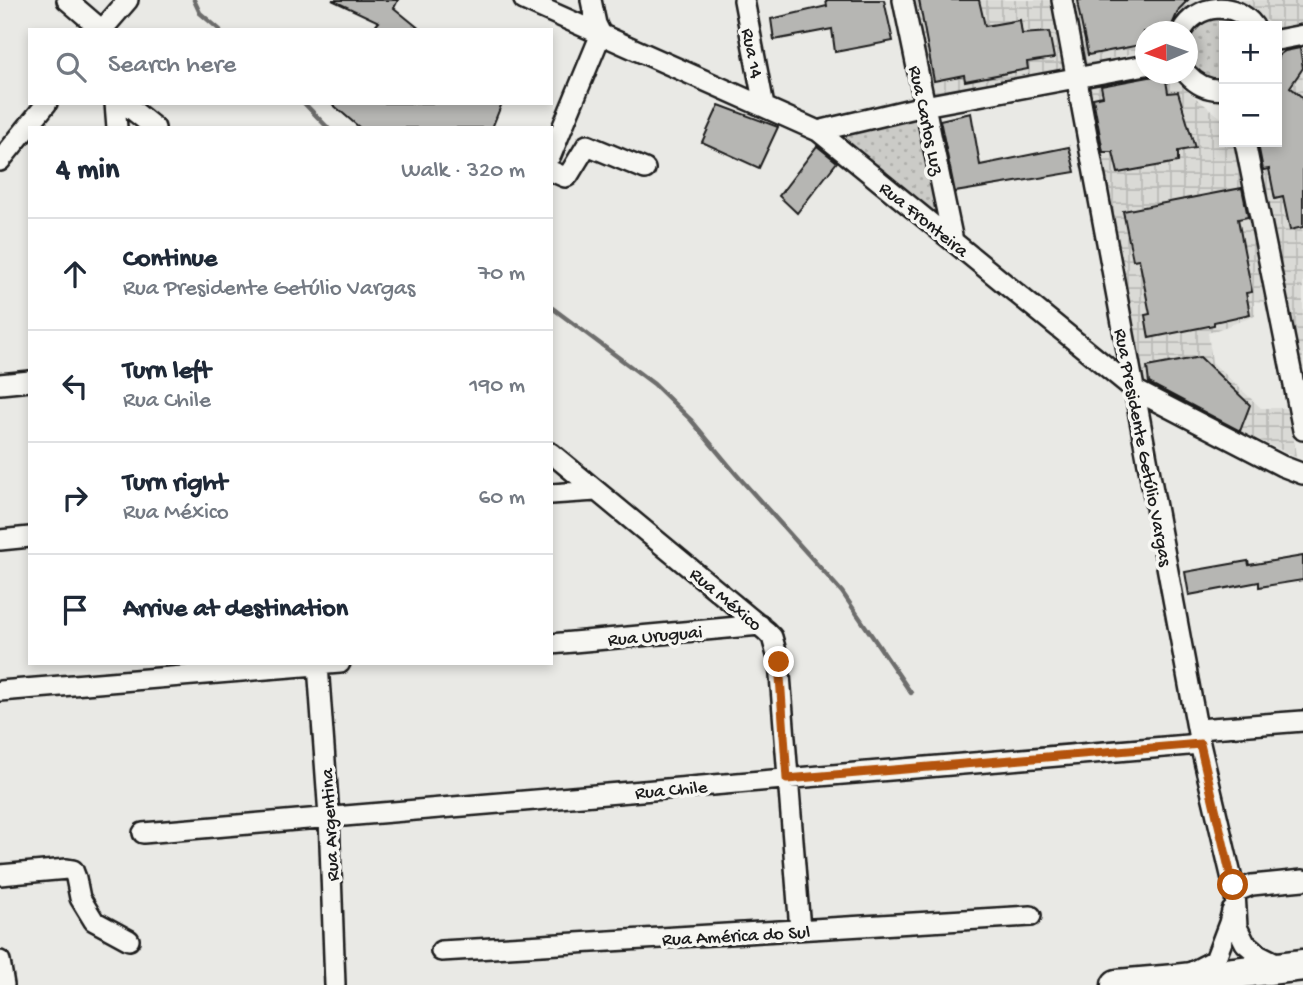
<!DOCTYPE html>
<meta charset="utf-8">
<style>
:root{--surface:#fff;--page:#f2f2f3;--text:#1f2937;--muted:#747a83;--line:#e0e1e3}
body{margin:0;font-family:"Gochi Hand",sans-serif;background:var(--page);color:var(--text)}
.controls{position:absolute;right:21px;top:21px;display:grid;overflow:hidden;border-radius:0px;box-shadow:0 4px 10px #0003}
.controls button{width:63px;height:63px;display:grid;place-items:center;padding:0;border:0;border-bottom:2px solid var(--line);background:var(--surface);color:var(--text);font:35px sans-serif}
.compass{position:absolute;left:1135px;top:21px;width:63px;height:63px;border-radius:50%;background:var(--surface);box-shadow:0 4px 10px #0003;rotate:268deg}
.stop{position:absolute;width:21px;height:21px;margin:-16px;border:5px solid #b45309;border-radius:50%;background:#fff}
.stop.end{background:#b45309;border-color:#fff;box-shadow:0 2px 7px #0008}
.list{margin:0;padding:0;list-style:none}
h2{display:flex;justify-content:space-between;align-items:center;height:91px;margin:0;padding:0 28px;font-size:30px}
h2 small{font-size:23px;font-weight:400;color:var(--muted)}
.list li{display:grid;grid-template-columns:46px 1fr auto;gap:21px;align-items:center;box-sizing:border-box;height:112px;padding:0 28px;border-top:2px solid var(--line)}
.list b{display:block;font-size:26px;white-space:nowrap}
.list p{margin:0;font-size:23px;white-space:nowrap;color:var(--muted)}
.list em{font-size:23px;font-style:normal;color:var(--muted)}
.icon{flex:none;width:38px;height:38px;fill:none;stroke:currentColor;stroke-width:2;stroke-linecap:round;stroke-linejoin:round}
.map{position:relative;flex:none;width:1303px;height:985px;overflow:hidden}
.search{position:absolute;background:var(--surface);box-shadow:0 4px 10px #0003;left:28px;top:28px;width:525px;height:77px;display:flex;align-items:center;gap:18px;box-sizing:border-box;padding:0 24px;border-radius:0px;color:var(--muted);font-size:26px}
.panel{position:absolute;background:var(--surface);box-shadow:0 4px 10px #0003;left:28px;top:126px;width:525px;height:539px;border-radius:0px}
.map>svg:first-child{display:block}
.industrial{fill:url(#industrial-grid)}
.park{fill:url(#park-dots);stroke:#747472;stroke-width:2}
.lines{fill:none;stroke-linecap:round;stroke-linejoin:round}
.stream{stroke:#6d6d6c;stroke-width:4.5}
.building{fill:#b6b6b3;stroke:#1c1c1c;stroke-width:2}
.minor-casing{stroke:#1c1c1c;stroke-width:24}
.highway-casing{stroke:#1c1c1c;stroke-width:35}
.minor{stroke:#f6f6f2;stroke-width:19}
.highway{stroke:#f6f6f2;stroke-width:30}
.route{stroke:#b45309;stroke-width:9}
.labels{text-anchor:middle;stroke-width:7;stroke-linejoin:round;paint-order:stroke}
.street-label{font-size:19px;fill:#1c1c1c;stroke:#f6f6f2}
</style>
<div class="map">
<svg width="1303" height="985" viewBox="0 0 1303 985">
<defs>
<pattern id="industrial-grid" width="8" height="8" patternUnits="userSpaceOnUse" patternTransform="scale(1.75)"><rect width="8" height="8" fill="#dadad6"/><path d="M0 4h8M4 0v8" fill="none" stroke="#babab7"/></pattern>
<pattern id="park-dots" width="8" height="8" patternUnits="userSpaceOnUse" patternTransform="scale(1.75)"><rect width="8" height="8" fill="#cbcbc7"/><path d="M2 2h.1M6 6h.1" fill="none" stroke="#aeaeaa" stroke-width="1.8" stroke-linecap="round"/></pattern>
</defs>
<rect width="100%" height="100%" fill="#e9e9e5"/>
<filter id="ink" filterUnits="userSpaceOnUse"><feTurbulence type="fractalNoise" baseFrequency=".0143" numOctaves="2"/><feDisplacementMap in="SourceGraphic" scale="14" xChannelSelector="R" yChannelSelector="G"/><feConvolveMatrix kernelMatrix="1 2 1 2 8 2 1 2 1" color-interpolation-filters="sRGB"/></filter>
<g filter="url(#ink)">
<path class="industrial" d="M 916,0 L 1051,0 L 1066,69 L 933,94 Z
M 1071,0 L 1197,0 L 1180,17 L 1173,31 L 1146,32 L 1145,51 L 1083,65 Z
M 1239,0 L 1303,0 L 1303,26 L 1280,32 L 1277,29 L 1277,26 L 1273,26 Z
M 1303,45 L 1303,393 L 1253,142 L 1277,142 L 1277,49 Z
M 1145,73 L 1169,74 L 1182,87 L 1224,120 L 1224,142 L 1234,142 L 1268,302 L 1254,301 L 1255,316 L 1208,333 L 1212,362 L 1261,408 L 1290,408 L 1296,457 L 1138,384 L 1089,86 Z"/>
<path class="park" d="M 1227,16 L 1244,26 L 1224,26 L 1224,85 L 1217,86 L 1189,68 L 1188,36 L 1204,19 Z
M 924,106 L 953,241 L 818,131 Z"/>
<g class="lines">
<path class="stream" d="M 194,0 L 200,13 L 220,30
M 304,103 L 328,128
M 551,307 L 654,384 L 691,420 L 736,474 L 842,592 L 911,693"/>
</g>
<path class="building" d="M 332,0 L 398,0 L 394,8 L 421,30 L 372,30 L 379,22 Z
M 826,0 L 884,0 L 893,41 L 835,52 L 832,29 L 774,40 L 771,19 L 827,6 Z
M 919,0 L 979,0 L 985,26 L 1020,20 L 1022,34 L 1049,32 L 1054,58 L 1027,62 L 1028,69 L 965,81 L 964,75 L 934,81 Z
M 1078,0 L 1188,0 L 1179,9 L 1169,32 L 1143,32 L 1145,44 L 1088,55 L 1078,7 L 1079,6 Z
M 1300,48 L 1303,68 L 1290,87 L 1303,98 L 1303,227 L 1290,230 L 1283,197 L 1275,199 L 1269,169 L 1263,170 L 1258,144 L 1277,142 L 1277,65 L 1279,55 L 1285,51 Z
M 1165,74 L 1168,93 L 1178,92 L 1195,148 L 1178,151 L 1178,162 L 1118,173 L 1113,152 L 1103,152 L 1093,98 L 1103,96 L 1101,86 Z
M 331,103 L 502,103 L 492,128 L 360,128 Z
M 719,105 L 778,127 L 759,168 L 702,142 Z
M 971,113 L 980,165 L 1069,147 L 1075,172 L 955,192 L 940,120 Z
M 817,146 L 837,162 L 797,213 L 779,196 Z
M 1242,188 L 1248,217 L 1238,219 L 1252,292 L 1246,293 L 1250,314 L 1214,322 L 1214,325 L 1149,338 L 1145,315 L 1150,314 L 1139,259 L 1133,260 L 1123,211 Z
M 1200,357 L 1250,405 L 1240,431 L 1149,383 L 1147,367 Z
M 1303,556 L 1303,580 L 1259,587 L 1259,582 L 1189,595 L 1185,572 L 1248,561 L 1249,565 Z"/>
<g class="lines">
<g class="minor-casing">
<path id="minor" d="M 67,0 L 102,30
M 524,0 L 818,131 L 1135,390 L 1282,466 L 1303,474
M 744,0 L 764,106
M 903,0 L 953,241
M 1062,0 L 1200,744 L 1235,892 L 1237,927 L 1245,943 L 1258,954 L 1282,966
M 102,30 L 128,0
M 1181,32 C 1197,3 1235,0 1254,26
M 1277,40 L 1303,35
M 1187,74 C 1197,85 1209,91 1224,89
M 115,103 L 117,128
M 124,103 L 155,128
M 818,131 L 924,106 L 1146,65
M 1245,142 L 1303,430
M 551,155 L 601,34 L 596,24 L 591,0
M 0,161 L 47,103
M 551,171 L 565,177 L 568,176 L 587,145 L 645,169
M 0,384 L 30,381
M 551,453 L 766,631 L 772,637 L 779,662 L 800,930
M 551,494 L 596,491
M 0,540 L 30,537
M 551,644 L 760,625
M 318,665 L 329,816 L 335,985
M 0,691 L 340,663
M 1198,729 L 1303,721
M 143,833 L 1200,744
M 0,875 L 67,869 L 73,870 L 76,878 L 80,898 L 94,921 L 129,940
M 1235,892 L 1252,885 L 1303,880
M 441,951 L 1031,916
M 0,961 L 4,985
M 1192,972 L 1215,960 L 1229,923 L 1232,911"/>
</g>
<g class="highway-casing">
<path id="highway" d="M 1117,985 L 1175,980 L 1303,965"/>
</g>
<use href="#minor" class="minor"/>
<use href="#highway" class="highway"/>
</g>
</g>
<g class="lines" filter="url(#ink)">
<path class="route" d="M 779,662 L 787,779 L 1200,744 L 1233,885"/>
</g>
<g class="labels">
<g class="street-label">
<text transform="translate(754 53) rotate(79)" y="7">Rua 14</text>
<text transform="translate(928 120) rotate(78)" y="7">Rua Carlos Luz</text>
<text transform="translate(925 218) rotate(39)" y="7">Rua Fronteira</text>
<text transform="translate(1145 447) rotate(79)" y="7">Rua Presidente Getúlio Vargas</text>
<text transform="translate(727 598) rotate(40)" y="7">Rua México</text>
<text transform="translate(655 634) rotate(-5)" y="7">Rua Uruguai</text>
<text transform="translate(671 788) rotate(-5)" y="7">Rua Chile</text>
<text transform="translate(328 825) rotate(-93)" y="7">Rua Argentina</text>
<text transform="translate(736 934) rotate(-3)" y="7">Rua América do Sul</text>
</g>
</g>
</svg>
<div class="controls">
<button>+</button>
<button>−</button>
</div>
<svg class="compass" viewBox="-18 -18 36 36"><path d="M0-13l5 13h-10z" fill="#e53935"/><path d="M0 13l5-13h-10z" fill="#747a83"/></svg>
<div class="stop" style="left:1233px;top:885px"></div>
<div class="stop end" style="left:779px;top:662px"></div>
<div class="search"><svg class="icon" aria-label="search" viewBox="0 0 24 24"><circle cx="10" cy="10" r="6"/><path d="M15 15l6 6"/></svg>Search here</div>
<section class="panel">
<h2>4 min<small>Walk · 320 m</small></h2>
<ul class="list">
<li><svg class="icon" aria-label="ahead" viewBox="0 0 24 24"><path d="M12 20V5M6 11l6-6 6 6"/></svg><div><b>Continue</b><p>Rua Presidente Getúlio Vargas</p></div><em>70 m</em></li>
<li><svg class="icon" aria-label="left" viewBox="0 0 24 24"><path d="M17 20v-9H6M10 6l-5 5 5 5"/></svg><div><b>Turn left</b><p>Rua Chile</p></div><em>190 m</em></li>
<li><svg class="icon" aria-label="right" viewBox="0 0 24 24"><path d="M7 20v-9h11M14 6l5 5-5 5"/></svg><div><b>Turn right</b><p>Rua México</p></div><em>60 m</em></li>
<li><svg class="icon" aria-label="arrive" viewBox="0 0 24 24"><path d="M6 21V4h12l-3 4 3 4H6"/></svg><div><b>Arrive at destination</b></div></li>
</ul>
</section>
</div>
